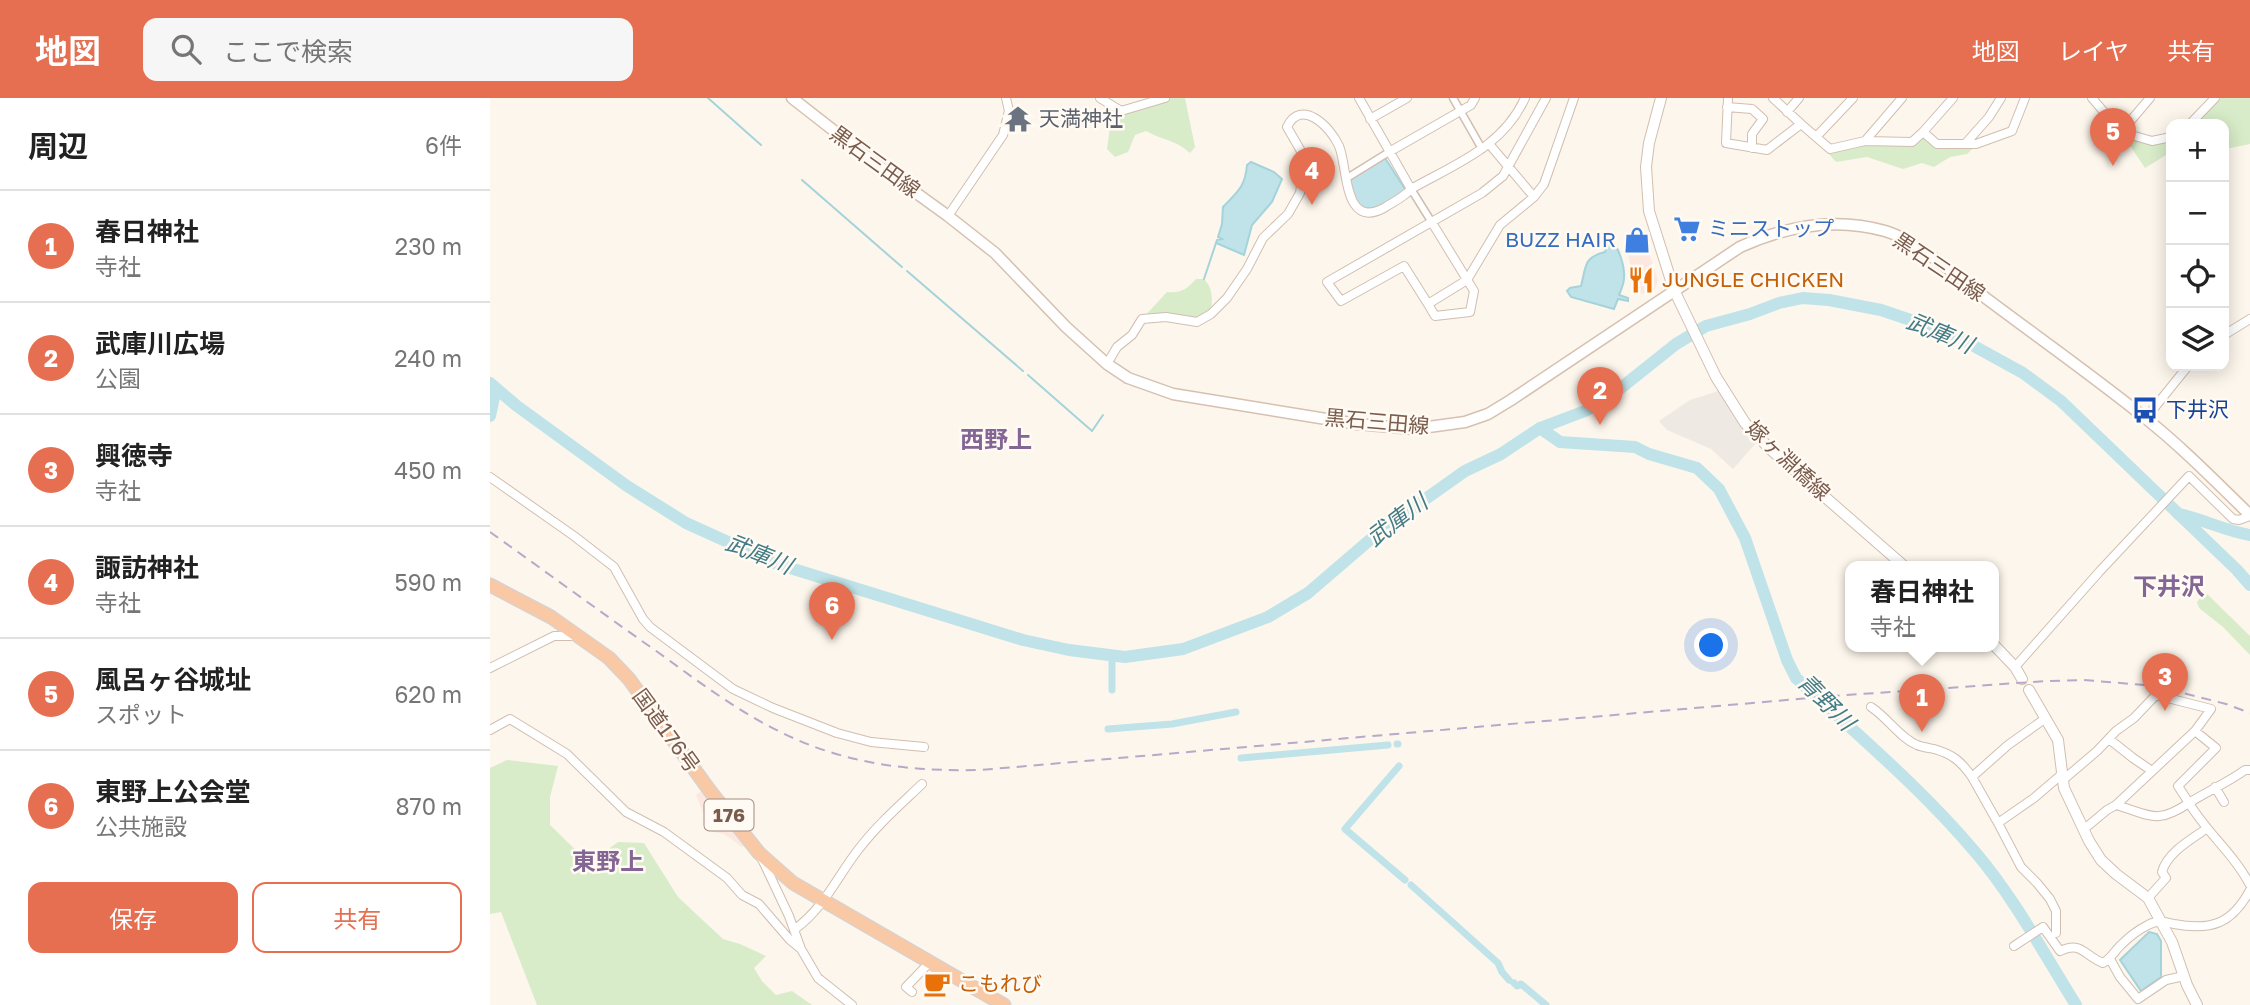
<!DOCTYPE html>
<html lang="ja">
<meta charset="utf-8">
<style>
:root{--surface:#fff;--page:#f6f6f6;--text:#222;--muted:#767676;--line:#e0e0e0;--accent:#e76f51}
body{margin:0;font-family:"Golos Text","Noto Sans JP",sans-serif;background:var(--page);color:var(--text)}
.controls{position:absolute;right:21px;top:21px;display:grid;overflow:hidden;border-radius:14px;box-shadow:0 4px 18px #0003}
.controls button{width:63px;height:63px;display:grid;place-items:center;padding:0;border:0;border-bottom:2px solid var(--line);background:var(--surface);color:var(--text);font:35px sans-serif}
.you{position:absolute;left:1222px;top:548px;width:24px;height:24px;margin:-18px;border:5px solid #fff;border-radius:50%;background:#1a73e8;box-shadow:0 0 0 10px #1a73e833}
.badge{display:grid;place-items:center;width:46px;height:46px;border-radius:50%;background:var(--accent);color:#fff;font-size:23px;font-weight:700}
.pin{position:absolute;translate:-50% -58px;filter:drop-shadow(0 2px 4px #0008)}
.pin::after{content:'';position:absolute;top:37px;width:24px;height:21px;background:inherit;clip-path:polygon(0 0,100% 0,50% 100%)}
.popup{position:absolute;left:1355px;top:463px;width:154px;height:91px;box-sizing:border-box;display:grid;place-content:center;border-radius:14px;background:var(--surface);filter:drop-shadow(0 2px 5px #0005);font-size:23px;white-space:nowrap;color:var(--muted)}
.popup b{font-size:26px;color:var(--text)}
.popup::after{content:'';position:absolute;left:50%;top:100%;margin-left:-14px;border:14px solid transparent;border-top-color:var(--surface)}
.list{margin:0;padding:0;list-style:none}
h2{display:flex;justify-content:space-between;align-items:center;height:91px;margin:0;padding:0 28px;font-size:30px}
h2 small{font-size:23px;font-weight:400;color:var(--muted)}
.list li{display:grid;grid-template-columns:46px 1fr auto;gap:21px;align-items:center;box-sizing:border-box;height:112px;padding:0 28px;border-top:2px solid var(--line)}
.list b{display:block;font-size:26px;white-space:nowrap}
.list p{margin:0;font-size:23px;white-space:nowrap;color:var(--muted)}
.list em{font-size:23px;font-style:normal;color:var(--muted)}
.actions{display:flex;gap:14px;padding:21px 28px}
.actions a{flex:1;padding:16px 0;border:2px solid var(--accent);border-radius:14px;text-align:center;font-size:24px;color:var(--accent)}
.actions .main{background:var(--accent);color:#fff}
.icon{flex:none;width:38px;height:38px;fill:none;stroke:currentColor;stroke-width:2;stroke-linecap:round;stroke-linejoin:round}
.map{position:relative;flex:none;width:1760px;height:907px;overflow:hidden}
header{display:flex;align-items:center;gap:42px;box-sizing:border-box;height:98px;padding:0 35px;background:var(--accent);color:#fff}
header strong{font-size:33px}
nav{display:flex;gap:38px;margin-inline-start:auto;font-size:24px}
.search{width:490px;height:63px;background:var(--page);display:flex;align-items:center;gap:18px;box-sizing:border-box;padding:0 24px;border-radius:14px;color:var(--muted);font-size:26px}
main{display:flex}
aside{flex:1;background:var(--surface)}
.map>svg:first-child{display:block}
.commercial{fill:#fde8e0}
.industrial{fill:#efe9e4}
.green{fill:#d8ecc9}
.water{fill:#bfe3e8;stroke:#a5d3da;stroke-width:2}
.lines{fill:none;stroke-linecap:round;stroke-linejoin:round}
.stream{stroke:#a5d3da;stroke-width:2}
.canal{stroke:#bfe3e8;stroke-width:7}
.river{stroke:#bfe3e8;stroke-width:12}
.pedestrian-casing{stroke:#d1beb0;stroke-width:9}
.minor-casing{stroke:#d1beb0;stroke-width:10}
.tertiary-casing{stroke:#d1beb0;stroke-width:12}
.secondary-casing{stroke:#d6c0b0;stroke-width:13}
.trunk-casing{stroke:#dad1cd;stroke-width:15}
.pedestrian{stroke:#fff;stroke-width:6}
.minor{stroke:#fff;stroke-width:8}
.tertiary{stroke:#fff;stroke-width:10}
.secondary{stroke:#fff;stroke-width:10}
.trunk{stroke:#f9c8a4;stroke-width:12}
.rail{stroke:#b9a8c9;stroke-width:2;stroke-dasharray:10 7;stroke-linecap:butt}
.labels{text-anchor:middle;stroke-width:5;stroke-linejoin:round;paint-order:stroke}
.shield{fill:#fffaf3;stroke:#a28b7f;stroke-width:2}
.shield-label{font-size:19px;font-weight:bold;fill:#7a5c4d}
.worship-label{font-size:21px;fill:#5b616d;stroke:#fffaf3;text-anchor:start}
.street-label{font-size:21px;fill:#7a5c4d;stroke:#fffaf3}
.shop-label{font-size:21px;fill:#366cbe;stroke:#fffaf3;text-anchor:start}
.food-label{font-size:21px;fill:#c56008;stroke:#fffaf3;text-anchor:start}
.transit-label{font-size:21px;fill:#164399;stroke:#fffaf3;text-anchor:start}
.water-label{font-size:23px;font-style:italic;fill:#437c86;stroke:#fffaf3}
.quarter-label{font-size:24px;font-weight:bold;fill:#846695;stroke:#fffaf3}
</style>
<header>
<strong>地図</strong>
<div class="search"><svg class="icon" aria-label="search" viewBox="0 0 24 24"><circle cx="10" cy="10" r="6"/><path d="M15 15l6 6"/></svg>ここで検索</div>
<nav><a>地図</a><a>レイヤ</a><a>共有</a></nav>
</header>
<main>
<aside>
<h2>周辺<small>6件</small></h2>
<ul class="list">
<li><span class="badge">1</span><div><b>春日神社</b><p>寺社</p></div><em>230 m</em></li>
<li><span class="badge">2</span><div><b>武庫川広場</b><p>公園</p></div><em>240 m</em></li>
<li><span class="badge">3</span><div><b>興徳寺</b><p>寺社</p></div><em>450 m</em></li>
<li><span class="badge">4</span><div><b>諏訪神社</b><p>寺社</p></div><em>590 m</em></li>
<li><span class="badge">5</span><div><b>風呂ヶ谷城址</b><p>スポット</p></div><em>620 m</em></li>
<li><span class="badge">6</span><div><b>東野上公会堂</b><p>公共施設</p></div><em>870 m</em></li>
</ul>
<div class="actions"><a class="main">保存</a><a>共有</a></div>
</aside>
<div class="map">
<svg width="1760" height="907" viewBox="0 0 1760 907">
<rect width="100%" height="100%" fill="#fdf6ec"/>
<path class="commercial" d="M 1153,135 L 1168,183 L 1163,195 L 1144,196 L 1142,173 L 1134,140 Z
M 212,693 L 240,730 L 254,748 L 252,749 L 234,736 L 224,734 L 220,731 L 206,697 Z"/>
<path class="industrial" d="M 1228,293 L 1250,327 L 1266,345 L 1243,371 L 1221,351 L 1177,332 L 1169,323 L 1200,302 Z"/>
<path class="green" d="M 675,0 L 695,0 L 705,49 L 700,55 C 686,42 672,42 656,33 L 645,37 L 638,54 L 625,59 L 617,51 L 623,8 L 631,13 Z
M 1725,0 L 1760,0 L 1760,46 L 1736,51 L 1734,49 L 1734,26 L 1700,26 Z
M 1621,22 L 1652,41 L 1681,39 L 1681,54 L 1655,70 L 1635,40 L 1629,44 L 1620,33 Z
M 1436,40 L 1447,49 L 1487,47 L 1477,56 L 1460,59 L 1444,69 L 1432,65 L 1413,71 L 1377,59 L 1346,64 L 1338,55 L 1376,47 L 1425,47 L 1431,41 Z
M 706,181 L 714,181 C 724,191 722,203 721,216 L 707,224 L 652,221 L 677,194 C 691,195 696,192 706,181 Z
M 1715,494 L 1760,538 L 1760,557 L 1733,529 L 1709,510 L 1707,504 Z
M 17,662 L 68,668 L 60,699 L 60,727 L 99,765 L 128,744 L 154,745 L 188,799 L 233,841 L 250,846 L 276,858 L 264,870 L 272,883 L 286,897 L 302,893 L 322,907 L 47,907 L 11,814 L 0,816 L 0,670 Z"/>
<path class="water" d="M 895,60 L 915,91 L 913,96 C 886,111 866,124 859,82 Z
M 761,64 L 784,74 L 792,81 L 782,104 L 762,127 L 754,157 L 726,145 L 727,142 L 732,141 L 728,139 L 732,126 L 733,109 C 747,94 755,90 757,67 Z
M 1122,143 C 1129,150 1135,169 1134,180 C 1134,186 1131,192 1129,197 L 1138,200 L 1138,203 L 1128,201 L 1124,211 L 1081,199 L 1077,193 L 1080,190 L 1091,188 C 1096,170 1093,159 1115,154 L 1118,144 Z
M 1659,834 L 1667,836 L 1671,843 L 1671,879 L 1651,893 L 1630,862 Z"/>
<g class="lines">
<path class="stream" d="M 218,0 L 271,47
M 312,82 L 412,169
M 417,173 L 533,273
M 714,181 L 726,145
M 538,277 L 602,333 L 613,317"/>
<path class="canal" d="M 622,557 L 622,592
M 618,631 L 682,626 L 746,614
M 907,646 L 908,646
M 751,660 L 898,647
M 909,668 L 855,731 L 915,782
M 921,787 L 1008,865 L 1012,874 L 1019,882
M 1024,885 L 1027,888 L 1031,886 L 1056,907"/>
<path class="river" d="M 0,285 L 27,308 L 137,388 L 196,425 L 284,465 L 533,542 L 579,552 L 635,559 L 693,551 L 778,519 L 818,495 L 889,434 L 975,373 L 1011,356 L 1050,330 L 1095,313 L 1117,301 L 1186,246 L 1216,228 L 1260,216 L 1289,205 L 1313,200 L 1339,202 L 1391,212 L 1462,236 L 1533,275 L 1571,303 L 1747,472 L 1760,487
M 0,318 L 6,290
M 1050,330 L 1070,344 L 1145,349 L 1159,356 L 1207,370 L 1229,391 L 1255,440 L 1297,562 L 1306,580 C 1368,637 1432,691 1486,755 C 1525,801 1554,856 1586,907
M 1688,416 C 1713,421 1735,433 1760,437"/>
<g class="pedestrian-casing">
<path id="pedestrian" d="M 963,0 L 992,51
M 857,80 L 899,54
M 921,91 L 941,123"/>
</g>
<g class="minor-casing">
<path id="minor" d="M 610,0 L 631,13 L 675,0
M 869,0 L 921,91 C 965,66 1013,49 1035,0
M 1056,0 L 1013,78 L 992,95 L 837,184 L 851,203 L 914,168 L 938,206 L 977,182 L 1010,127 L 1044,99 L 1054,86 L 1084,0
M 1238,0 L 1236,45 L 1277,52 L 1311,26 L 1340,51 L 1375,43 L 1422,44 L 1433,34 L 1447,46 L 1486,46 L 1522,33 L 1535,0
M 1283,0 L 1311,26
M 1602,0 L 1631,34 L 1662,43 L 1681,39
M 1237,9 L 1262,11 L 1273,21 L 1262,36 L 1262,50
M 1297,14 L 1309,0
M 880,21 L 917,0
M 1700,26 L 1725,0
M 1433,34 L 1463,0
M 1631,34 L 1660,0
M 1326,39 L 1363,0
M 1375,43 L 1412,0
M 1476,45 L 1499,19 L 1511,0
M 1000,47 L 1044,99
M 899,54 L 981,7 L 985,0
M 458,118 L 513,37 L 519,13 L 516,0
M 938,206 L 945,218 L 980,214 L 984,193 L 941,123
M 1734,237 L 1760,221
M 617,266 L 627,249 L 642,237 L 652,221 L 676,219 L 707,224 L 721,216 L 737,200 L 757,171 L 773,140 L 798,116 L 810,95 L 815,60 L 797,29 C 811,0 840,28 849,48 C 858,69 853,132 894,110 C 903,104 913,100 921,91
M 1656,320 L 1698,268
M 0,379 L 84,438 L 124,469 L 153,521 L 160,529 L 243,591 L 283,610 L 347,635 L 381,644 L 434,649
M 1525,569 L 1610,473 L 1699,378 L 1743,421 L 1749,422 L 1760,418
M 0,570 L 64,538 L 81,538 L 85,535
M 1381,609 C 1398,620 1409,639 1427,647 C 1432,649 1439,650 1444,651 C 1462,656 1471,663 1482,679
M 1556,620 L 1518,647 L 1482,679 L 1508,725 L 1544,700 L 1572,676
M 0,632 L 20,621 L 77,656 L 136,714 L 174,734 L 237,780 L 252,797 L 269,806 L 300,842 L 311,851
M 1619,641 L 1643,660 L 1662,673
M 1760,672 L 1755,672 C 1737,685 1718,693 1699,705 C 1717,735 1744,756 1760,787
M 1573,682 L 1607,653 L 1626,633 L 1644,620 L 1666,597 L 1721,611 L 1705,633 L 1626,707
M 1725,689 L 1734,704
M 1508,725 L 1531,769 L 1547,785 L 1560,801 L 1566,813 L 1566,835
M 1593,732 L 1617,712 L 1626,707 C 1661,717 1666,727 1699,705 L 1688,688 L 1726,650 L 1705,633
M 272,761 L 299,818 L 311,851 L 328,880 L 362,907
M 1658,800 L 1676,780 L 1672,774 C 1677,755 1700,742 1716,731
M 305,831 C 334,810 347,779 368,752 C 387,727 410,707 432,686
M 1524,848 L 1553,829 L 1570,853 C 1592,843 1593,857 1613,865 C 1622,860 1625,852 1632,846 C 1639,839 1650,831 1658,827 C 1667,822 1675,824 1684,826 C 1721,833 1742,826 1760,792
M 1620,861 L 1630,879 L 1648,901 L 1676,882 L 1694,878
M 422,894 L 416,889 L 440,864"/>
</g>
<g class="tertiary-casing">
<path id="tertiary" d="M 1171,0 L 1159,45 L 1156,69 L 1159,113 L 1184,192 L 1226,279 L 1255,325 L 1280,351 L 1414,468
M 1504,547 L 1525,569 L 1532,581
M 1539,592 L 1568,642 L 1574,690 L 1599,743 L 1611,762 L 1626,776 L 1658,800 L 1682,844 L 1697,887 L 1707,907"/>
</g>
<g class="secondary-casing">
<path id="secondary" d="M 302,0 L 389,68 L 458,118 L 505,155 L 576,229 L 617,266 L 638,280 L 683,296 L 867,326 L 924,331 L 975,324 L 998,316 L 1021,302 L 1250,149 C 1296,128 1346,119 1395,133 C 1427,142 1470,181 1497,201 C 1549,240 1603,278 1654,319 C 1692,349 1726,384 1760,417"/>
</g>
<g class="trunk-casing">
<path id="trunk" d="M 0,487 L 61,519 L 119,560 L 139,581 L 220,693 L 269,755 L 303,785 L 514,907"/>
</g>
<use href="#pedestrian" class="pedestrian"/>
<use href="#minor" class="minor"/>
<use href="#tertiary" class="tertiary"/>
<use href="#secondary" class="secondary"/>
<use href="#trunk" class="trunk"/>
<path class="rail" d="M 0,434 C 56,474 112,515 169,555 C 224,595 277,635 343,655 C 392,670 440,673 491,672 L 1343,598 L 1556,583 L 1594,582 L 1666,588 L 1736,606 L 1760,615"/>
</g>
<defs>
<g id="temple-bare" transform="scale(2.1)"><path d="M0-6L5-2H3V0L6.5 2.5H4V6H1.5V3h-3V6H-4V2.5H-6.5L-3 0V-2H-5Z" fill="#6b7280" stroke="#fffaf3" stroke-width="2.5" paint-order="stroke"/></g>
<g id="supermarket-bare" transform="scale(2.1)"><path d="M-6-5.5h2.5l.6 2H6L4.5 2H-2.5L-4.4-4H-6ZM-1.5 3.2a1.3 1.3 0 1 0 .1 0ZM3 3.2a1.3 1.3 0 1 0 .1 0Z" fill="#3f7fe0" stroke="#fffaf3" stroke-width="2.5" paint-order="stroke"/></g>
<g id="shop-bare" transform="scale(2.1)"><path d="M-5-2.5h2.3a2.7 3.5 0 0 1 5.4 0H5L5.5 6h-11ZM-1.5-2.5h3a1.5 2.3 0 0 0-3 0Z" fill="#3f7fe0" stroke="#fffaf3" stroke-width="2.5" paint-order="stroke"/></g>
<g id="restaurant-bare" transform="scale(2.1)"><path d="M-5-6h1v4h1v-4h1v4h1v-4h1v5L-1.5 .5V6h-2V.5L-5-1ZM5-6V6H3V1.5H1.5Q1.5-4 5-6Z" fill="#e8710a" stroke="#fffaf3" stroke-width="2.5" paint-order="stroke"/></g>
<g id="bus-bare" transform="scale(2.1)"><path d="M-5-6H5V4H4V6H2V4H-2V6H-4V4H-5ZM-3.5-4V0h7V-4ZM-3.5 1.2v1.5H-2V1.2ZM2 1.2v1.5H3.5V1.2Z" fill="#1a4fb4" stroke="#fffaf3" stroke-width="2.5" paint-order="stroke"/></g>
<g id="cafe-bare" transform="scale(2.1)"><path d="M-5.5-4.5H6V0H3Q3 3.5 0 3.5H-2.5Q-5.5 3.5-5.5 0ZM3-3.2v2h1.7v-2ZM-6 4.5H4V6H-6Z" fill="#e8710a" stroke="#fffaf3" stroke-width="2.5" paint-order="stroke"/></g>
</defs>
<g fill-rule="evenodd">
<use href="#temple-bare" x="528" y="21"/>
<use href="#supermarket-bare" x="1197" y="131"/>
<use href="#shop-bare" x="1147" y="142"/>
<use href="#restaurant-bare" x="1151" y="182"/>
<use href="#bus-bare" x="1655" y="312"/>
<use href="#cafe-bare" x="447" y="886"/>
</g>
<g class="labels">
<rect class="shield" x="214.5" y="701.5" width="49" height="31" rx="5"/>
<g class="shield-label">
<text x="239" y="724">176</text>
</g>
<g class="worship-label">
<text x="549" y="28">天満神社</text>
</g>
<g class="street-label">
<text transform="translate(385 64) rotate(36)" y="7">黒石三田線</text>
<text transform="translate(1449 169) rotate(34)" y="7">黒石三田線</text>
<text transform="translate(887 324) rotate(5)" y="7">黒石三田線</text>
<text transform="translate(1298 363) rotate(43)" y="7">嫁ヶ淵橋線</text>
<text transform="translate(176 633) rotate(54)" y="7">国道176号</text>
</g>
<g class="shop-label">
<text x="1218" y="138">ミニストップ</text>
<text x="1126" y="149" text-anchor="end">BUZZ HAIR</text>
</g>
<g class="food-label">
<text x="1172" y="189">JUNGLE CHICKEN</text>
<text x="468" y="893">こもれび</text>
</g>
<g class="transit-label">
<text x="1676" y="319">下井沢</text>
</g>
<g class="water-label">
<text transform="translate(1450 235) rotate(23)" y="8">武庫川</text>
<text transform="translate(907 422) rotate(-37)" y="8">武庫川</text>
<text transform="translate(269 456) rotate(22)" y="8">武庫川</text>
<text transform="translate(1336 604) rotate(45)" y="8">青野川</text>
</g>
<g class="quarter-label">
<text x="506" y="350">西野上</text>
<text x="1679" y="497">下井沢</text>
<text x="118" y="772">東野上</text>
</g>
</g>
</svg>
<div class="controls">
<button>+</button>
<button>−</button>
<button><svg class="icon" aria-label="locate" viewBox="0 0 24 24"><circle cx="12" cy="12" r="6"/><path d="M12 2v4M12 18v4M2 12h4M18 12h4"/></svg></button>
<button><svg class="icon" aria-label="layers" viewBox="0 0 24 24"><path d="M12 4l9 5-9 5-9-5zM3 14l9 5 9-5"/></svg></button>
</div>
<div class="you"></div>
<div class="pin badge" style="left:1432px;top:634px">1</div>
<div class="popup"><b>春日神社</b>寺社</div>
<div class="pin badge" style="left:1110px;top:327px">2</div>
<div class="pin badge" style="left:1675px;top:613px">3</div>
<div class="pin badge" style="left:822px;top:107px">4</div>
<div class="pin badge" style="left:1623px;top:68px">5</div>
<div class="pin badge" style="left:342px;top:542px">6</div>
</div>
</main>
